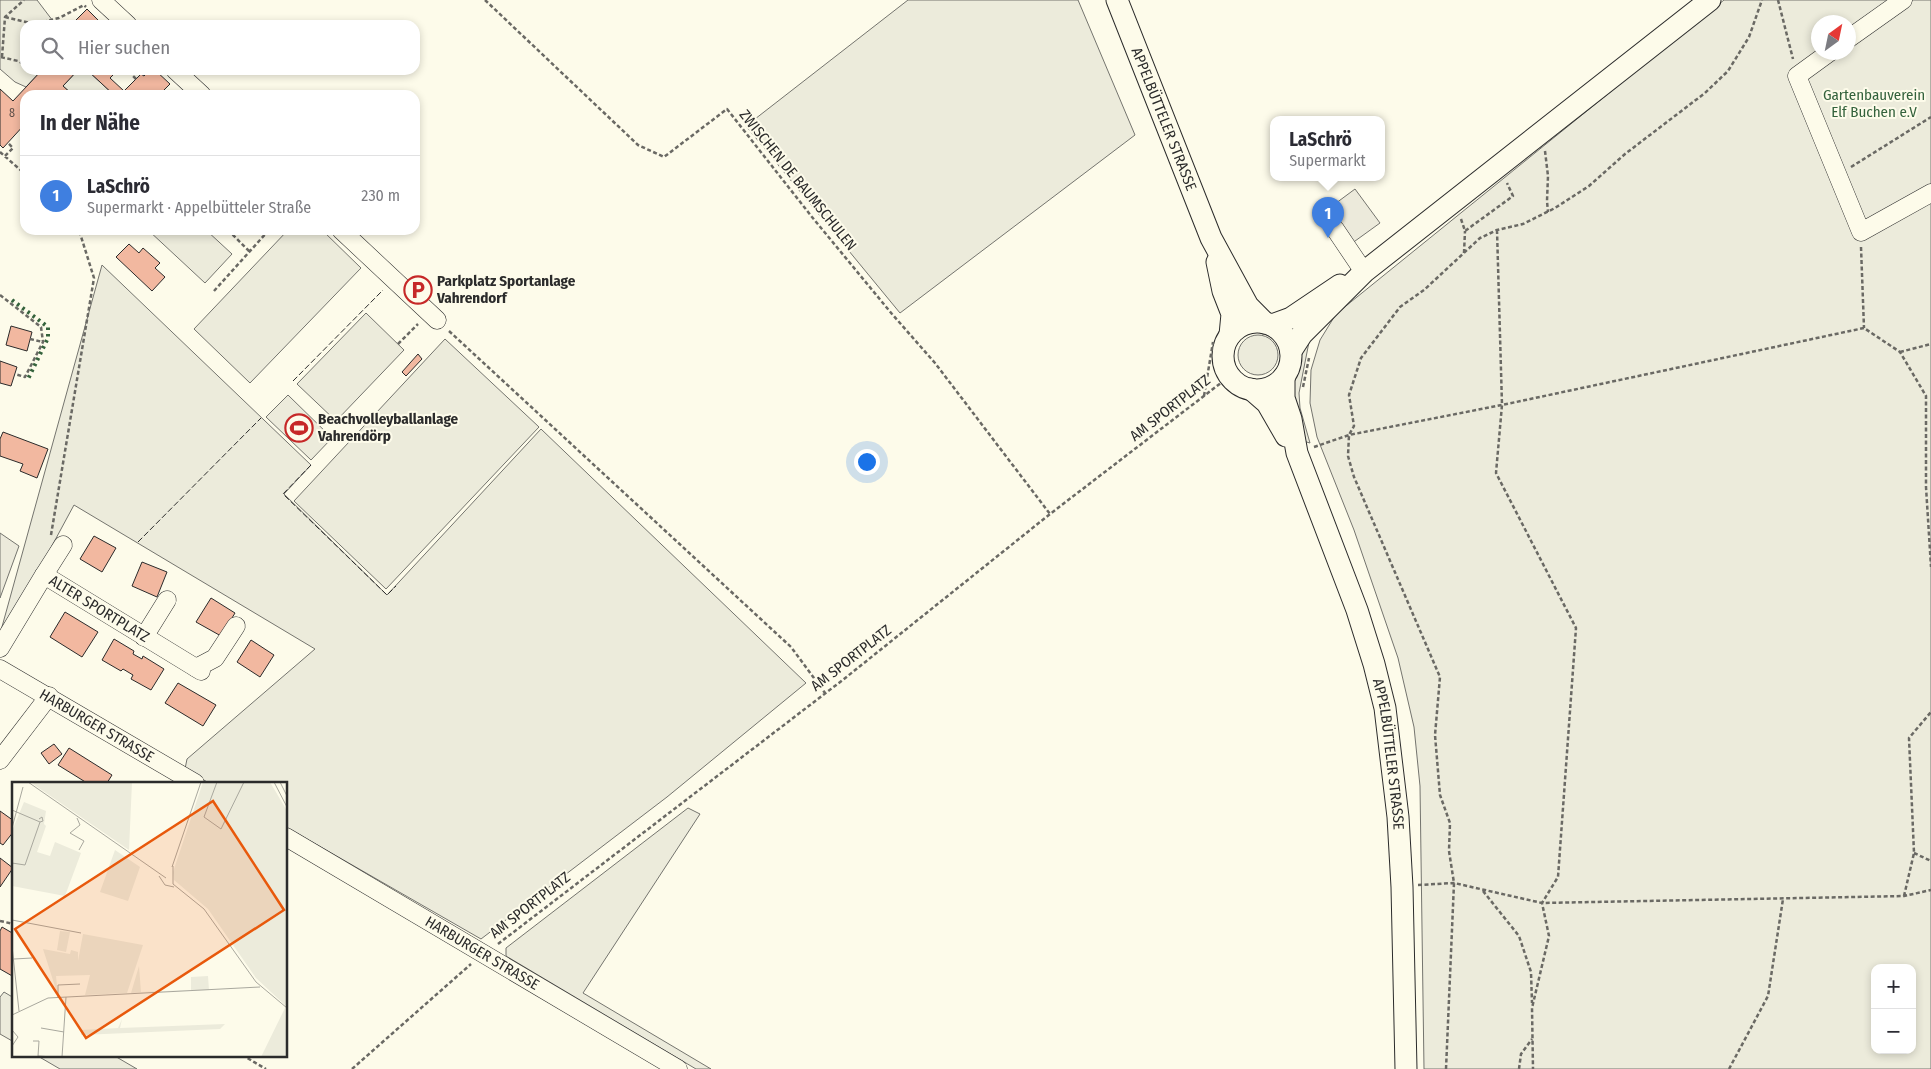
<!DOCTYPE html>
<html lang="de">
<meta charset="utf-8">
<style>
:root{--surface:#fff;--page:#f7f7f7;--text:#2b2b33;--muted:#7c7c81;--line:#e1e1e2;--accent:#7c3aed}
body{margin:0;font-family:"Fira Sans Condensed",sans-serif;background:var(--page);color:var(--text)}
.controls{position:absolute;right:15px;bottom:15px;display:grid;overflow:hidden;border-radius:10px;box-shadow:0 2px 8px #0003}
.controls button{width:45px;height:45px;display:grid;place-items:center;padding:0;border:0;border-bottom:1px solid var(--line);background:var(--surface);color:var(--text);font:25px sans-serif}
.compass{position:absolute;left:1811px;top:15px;width:45px;height:45px;border-radius:50%;background:var(--surface);box-shadow:0 2px 8px #0003;rotate:33deg}
.you{position:absolute;left:866px;top:461px;width:18px;height:18px;margin:-12px;border:4px solid #fff;border-radius:50%;background:#1a73e8;box-shadow:0 0 0 8px #1a73e833}
.badge{display:grid;place-items:center;width:32px;height:32px;border-radius:50%;background:var(--accent);color:#fff;font-size:16px;font-weight:700}
.pin{position:absolute;translate:-50% -41px;filter:drop-shadow(0 1px 2px #0008)}
.pin::after{content:'';position:absolute;top:26px;width:18px;height:15px;background:inherit;clip-path:polygon(0 0,100% 0,50% 100%)}
.popup{position:absolute;left:1270px;top:116px;width:115px;height:65px;box-sizing:border-box;display:grid;place-content:center;border-radius:10px;background:var(--surface);filter:drop-shadow(0 1px 4px #0005);font-size:16px;white-space:nowrap;color:var(--muted)}
.popup b{font-size:19px;color:var(--text)}
.popup::after{content:'';position:absolute;left:50%;top:100%;margin-left:-10px;border:10px solid transparent;border-top-color:var(--surface)}
.list{margin:0;padding:0;list-style:none}
h2{display:flex;justify-content:space-between;align-items:center;height:65px;margin:0;padding:0 20px;font-size:21px}
h2 small{font-size:16px;font-weight:400;color:var(--muted)}
.list li{display:grid;grid-template-columns:32px 1fr auto;gap:15px;align-items:center;box-sizing:border-box;height:80px;padding:0 20px;border-top:1px solid var(--line)}
.list b{display:block;font-size:19px;white-space:nowrap}
.list p{margin:0;font-size:16px;white-space:nowrap;color:var(--muted)}
.list em{font-size:16px;font-style:normal;color:var(--muted)}
.icon{flex:none;width:28px;height:28px;fill:none;stroke:currentColor;stroke-width:2;stroke-linecap:round;stroke-linejoin:round}
.map{position:relative;flex:none;width:1931px;height:1069px;overflow:hidden}
.search{position:absolute;background:var(--surface);box-shadow:0 2px 8px #0003;left:20px;top:20px;width:400px;height:55px;display:flex;align-items:center;gap:12px;box-sizing:border-box;padding:0 18px;border-radius:15px;color:var(--muted);font-size:19px}
.panel{position:absolute;background:var(--surface);box-shadow:0 2px 8px #0003;left:20px;top:90px;width:400px;height:145px;border-radius:15px}
.map>svg:first-child{display:block}
.green{fill:#ecebdb;stroke:#74746e;fill-rule:evenodd}
.parking{fill:#eceadb;stroke:#74746e}
.building{fill:#f2b8a0;stroke:#2b2b2b}
.lines{fill:none;stroke-linecap:round;stroke-linejoin:round}
.minor-casing{stroke:#2b2b2b;stroke-width:19}
.major-casing{stroke:#2b2b2b;stroke-width:23}
.path{stroke:#6a6964;stroke-width:2.5;stroke-dasharray:4 2.5;stroke-linecap:butt}
.minor{stroke:#fdfbea;stroke-width:18}
.major{stroke:#fdfbea;stroke-width:21}
.hedge{stroke:#34623c;stroke-width:4;stroke-dasharray:2.5 4;stroke-linecap:butt}
.fence{stroke:#2b2b2b;stroke-width:1;stroke-dasharray:6 2.5;stroke-linecap:butt}
.labels{text-anchor:middle;stroke-width:4;stroke-linejoin:round;paint-order:stroke}
.number-label{font-size:12px;fill:#5d4e48}
.park-label{font-size:15px;fill:#34623c;stroke:#fdfbea}
.street-label{font-size:15px;fill:#2b2b2b;stroke:#fdfbea}
.poi-label{font-size:15px;font-weight:bold;fill:#2b2b2b;stroke:#fdfbea;text-anchor:start}
.inset-road{fill:none;stroke:#a9a89e;stroke-width:1}
.view{fill:#e8590c;fill-opacity:0.15;stroke:#e8590c;stroke-width:2.5}
.inset-edge{fill:none;stroke:#2b2b2b;stroke-width:2.5}
</style>
<div class="map">
<svg width="1931" height="1069" viewBox="0 0 1931 1069">
<rect width="100%" height="100%" fill="#fdfbea"/>
<path class="green" d="M 0,0 L 37,0 L 56,25 L 25,25 L 25,70 L 42,70 L 26,87 L 15,82 L 0,69 Z
M 908,0 L 1078,0 L 1135,135 L 900,313 L 746,126 Z
M 1724,0 L 1931,0 L 1931,1069 L 1424,1069 L 1420,786 L 1414,727 L 1398,658 L 1354,530 L 1317,437 L 1310,403 L 1311,370 L 1320,340 L 1336,314 ZM 1818,22 L 1848,22 L 1848,52 L 1818,52 ZM 1875,968 L 1912,968 L 1912,1050 L 1875,1050 Z
M 78,70 L 87,70 L 114,95 L 73,95 L 63,86 Z
M 148,230 L 206,230 L 232,254 L 205,283 Z
M 288,230 L 322,230 L 361,268 L 250,383 L 194,329 Z
M 102,265 L 311,465 L 284,494 L 387,595 L 541,429 L 806,683 L 667,797 L 481,939 L 286,827 L 286,783 L 209,783 L 185,769 L 187,759 L 315,649 L 74,505 L 0,642 L 0,634 Z
M 366,313 L 404,350 L 336,421 L 297,384 Z
M1238 355a20 20 0 1 1 40 0a20 20 0 1 1-40 0Z
M 445,339 L 539,427 L 386,589 L 294,501 Z
M 1309,342 L 1299,393 L 1300,408 L 1310,443 L 1303,441 C 1297,420 1290,399 1293,377 C 1294,370 1299,359 1300,350 Z
M 288,395 L 332,438 L 311,460 L 266,417 Z
M 688,808 L 700,814 L 583,993 L 711,1069 L 696,1069 L 506,956 L 506,948 Z
M 4,992 L 14,998 L 14,1042 L 0,1034 L 0,997 Z
M 36,1055 L 113,1055 L 137,1069 L 60,1069 Z"/>
<path class="parking" d="M 1355,189 L 1380,223 L 1344,249 L 1320,215 Z
M 0,533 L 19,546 L 0,598 Z"/>
<path class="building" d="M 87,9 L 101,23 L 99,25 L 71,25 Z
M 42,70 L 78,70 L 63,86 L 73,95 L 25,95 L 25,124 L 3,148 L 0,145 L 0,89 L 13,101 Z
M 87,70 L 118,70 L 110,78 L 124,91 L 141,74 L 144,76 L 150,70 L 155,70 L 170,84 L 159,95 L 114,95 Z
M 129,244 L 139,253 L 143,248 L 160,263 L 155,268 L 165,277 L 152,291 L 116,257 Z
M 11,326 L 32,332 L 27,351 L 6,345 Z
M 418,354 L 422,359 L 406,376 L 402,372 Z
M 0,361 L 17,367 L 11,386 L 0,383 Z
M 3,432 L 48,449 L 37,478 L 20,471 L 23,464 L 0,456 L 0,439 Z
M 94,536 L 116,548 L 102,572 L 80,559 Z
M 142,562 L 167,572 L 157,597 L 132,586 Z
M 211,598 L 235,613 L 221,636 L 196,622 Z
M 65,612 L 98,632 L 82,657 L 50,637 Z
M 114,639 L 134,651 L 133,654 L 142,659 L 143,656 L 164,669 L 151,690 L 131,679 L 133,675 L 123,669 L 121,671 L 102,660 Z
M 251,640 L 274,655 L 260,677 L 237,662 Z
M 178,683 L 216,705 L 203,726 L 165,703 Z
M 54,744 L 62,754 L 49,764 L 41,753 Z
M 69,748 L 112,775 L 107,783 L 87,783 L 58,765 Z
M 0,811 L 14,821 L 14,831 L 3,845 L 0,843 Z
M 0,858 L 13,868 L 0,887 Z
M 2,927 L 14,934 L 14,977 L 0,969 L 0,931 Z"/>
<g class="lines">
<g class="minor-casing">
<g id="minor">
<path d="M 101,0 L 128,25"/>
<path d="M 1848,39 L 1903,0"/>
<path d="M 1830,52 L 1797,76 L 1861,232 L 1931,193"/>
<path d="M 175,70 L 202,95"/>
<path d="M 1335,229 L 1364,272"/>
<path d="M 341,230 L 437,320"/>
<path d="M 44,575 L 63,545"/>
<path d="M 144,637 L 167,600"/>
<path id="s1" d="M 0,648 L 44,575 L 201,671"/>
<path d="M 196,668 L 215,658 L 236,626"/>
<path id="s2" d="M 0,669 L 195,783"/>
<path d="M 0,760 L 49,696"/>
<path id="s3" d="M 286,837 L 678,1069"/>
</g>
</g>
<g class="major-casing">
<g id="major">
<path id="s4" d="M 1117,0 L 1211,238 L 1248,306 L 1265,323"/>
<path d="M 1217,262 L 1223,291 L 1232,314 L 1230,335"/>
<circle cx="1257" cy="356" r="34"/>
<path d="M 1272,325 L 1291,318 L 1340,285"/>
<path d="M 1291,351 L 1302,334 L 1364,272 L 1710,0"/>
<path id="s5" d="M 1284,377 L 1284,398 L 1291,419 L 1297,453 L 1357,610 L 1374,664 L 1385,708 L 1398,817 L 1402,887 L 1406,1069"/>
<path d="M 1251,389 L 1267,403 L 1286,436"/>
</g>
</g>
<path class="path" d="M 485,0 L 638,145 L 664,157 L 727,109 L 812,217 L 892,314 L 935,363 L 1050,514
M 1778,0 L 1793,59
M 5,17 L 34,24 L 59,18 L 84,5 L 86,7
M 1,57 L 18,61 L 25,65
M 2,57 L 5,17 L 24,0
M 34,70 L 39,73
M 136,79 L 132,75 L 137,70
M 1545,151 L 1548,176 L 1547,201 L 1548,212
M 0,152 L 25,174
M 5,156 L 13,148 L 8,143
M 1851,167 L 1931,117
M 1461,219 L 1465,231 L 1513,196 L 1507,183
M 228,230 L 249,251
M 1497,230 L 1502,405 L 1496,473 L 1576,628 L 1558,877 L 1542,903 L 1549,936 L 1532,1008 L 1533,1069
M 1861,247 L 1864,328
M 1464,253 L 1465,231
M 214,291 L 269,230
M 0,295 L 41,327 L 43,342 L 25,377 L 15,374
M 449,331 L 791,647 L 825,693
M 30,339 L 43,342
M 398,344 L 418,324
M 1900,352 L 1931,344
M 1303,387 L 1309,358
M 1204,396 L 1213,342
M 1314,447 L 1349,435 L 1502,405 L 1864,328 L 1900,352 L 1926,396 L 1926,487 L 1931,567
M 51,535 L 94,278 L 79,230
M 1914,853 L 1931,861
M 1418,885 L 1454,883 L 1542,903 L 1904,896 L 1931,890
M 1483,891 L 1519,936 L 1531,972 L 1532,1003
M 1904,896 L 1914,853 L 1909,738 L 1931,712
M 0,921 L 14,924
M 498,944 L 844,679 L 1050,514 L 1230,376
M 242,1055 L 266,1069
M 352,1069 L 471,964
M 1446,1069 L 1454,883 L 1449,851 L 1450,823 L 1440,795 L 1435,735 L 1440,677 L 1354,477 L 1348,456 L 1349,435 L 1354,426 L 1349,395 L 1361,358 L 1400,307 L 1424,290 L 1480,238 L 1497,230 L 1523,224 L 1555,208 L 1589,186 L 1625,154 L 1705,93 L 1728,71 L 1749,37 L 1762,0
M 1519,1069 L 1521,1054 L 1532,1039
M 1729,1069 L 1768,996 L 1783,899"/>
<use href="#minor" class="minor"/>
<use href="#major" class="major"/>
<path class="hedge" d="M 12,300 L 48,327 L 48,338 L 27,381"/>
<path class="fence" d="M 293,381 L 383,290
M 311,465 L 283,494 L 387,595 L 396,586
M 138,542 L 261,418"/>
</g>
<defs>
<g id="parking-ring" transform="scale(1.4375)"><circle r="9.5" fill="#fdfbea" stroke="#c62828" stroke-width="1.5"/><path d="M-3.5-5.5H1a3.5 3.5 0 0 1 0 7H-1V5.5H-3.5ZM-1-3.4V-.6H.8a1.4 1.4 0 0 0 0-2.8Z" fill="#c62828"/></g>
<g id="stadium-ring" transform="scale(1.4375)"><circle r="9.5" fill="#fdfbea" stroke="#c62828" stroke-width="1.5"/><path d="M0-5a6.5 5 0 1 0 0 10a6.5 5 0 1 0 0-10ZM-3.5-1.8h7v3.6h-7Z" fill="#c62828"/></g>
</defs>
<g fill-rule="evenodd">
<use href="#parking-ring" x="418" y="290"/>
<use href="#stadium-ring" x="299" y="428"/>
</g>
<g class="labels">
<g class="number-label">
<text x="12" y="117">8</text>
</g>
<g class="park-label">
<text x="1874" y="100">Gartenbauverein<tspan x="1874" dy="17">Elf Buchen e.V</tspan></text>
</g>
<g class="street-label">
<text dy="5" stroke="none"><textPath href="#s4" startOffset="128">APPELBÜTTELER STRASSE</textPath></text>
<text transform="translate(798 180) rotate(51)" y="5">ZWISCHEN DE BAUMSCHULEN</text>
<text transform="translate(1170 408) rotate(-38)" y="5">AM SPORTPLATZ</text>
<text dy="5" stroke="none"><textPath href="#s1" startOffset="150">ALTER SPORTPLATZ</textPath></text>
<text transform="translate(851 658) rotate(-38)" y="5">AM SPORTPLATZ</text>
<text dy="5" stroke="none"><textPath href="#s2" startOffset="112">HARBURGER STRASSE</textPath></text>
<text dy="5" stroke="none"><textPath href="#s5" startOffset="394">APPELBÜTTELER STRASSE</textPath></text>
<text transform="translate(530 905) rotate(-38)" y="5">AM SPORTPLATZ</text>
<text dy="5" stroke="none"><textPath href="#s3" startOffset="228">HARBURGER STRASSE</textPath></text>
</g>
<g class="poi-label">
<text x="437" y="286">Parkplatz Sportanlage<tspan x="437" dy="17">Vahrendorf</tspan></text>
<text x="318" y="424">Beachvolleyballanlage<tspan x="318" dy="17">Vahrendörp</tspan></text>
</g>
</g>
<g transform="translate(12 782)">
<rect width="275" height="275" fill="#fdfbea"/>
<path d="M 22,0 L 120,0 L 117,68 L 21,2 ZM 191,0 L 258,0 L 275,29 L 275,225 L 244,196 L 196,127 L 162,98 L 161,90 ZM 12,20 L 34,29 L 32,42 L 34,44 L 25,70 L 38,74 L 43,60 L 69,71 L 53,114 L 0,104 L 0,49 ZM 103,68 L 128,85 L 116,119 L 88,110 ZM 48,149 L 58,150 L 54,170 L 45,168 ZM 71,152 L 131,163 L 115,211 L 73,213 L 78,193 L 44,194 L 46,214 L 31,167 L 58,172 L 59,168 L 66,170 L 66,179 ZM 127,184 L 129,210 L 179,208 L 179,195 L 196,194 L 197,208 L 119,211 ZM 273,226 L 275,275 L 249,275 ZM 110,237 L 108,246 L 213,242 L 208,247 L 69,253 L 69,248 L 106,246 Z" fill="#ecebdb"/>
<path class="inset-road" d="M 16,0 L 154,96M 205,0 L 192,35 L 209,47 L 232,0M 262,0 L 275,25M 268,0 L 275,14M 0,28 L 28,40 L 31,39 L 30,35 L 27,37M 65,36 L 68,43 L 58,51 L 72,59 L 67,68M 0,46 L 11,5M 0,81 L 13,83 L 28,40M 161,84 L 161,102 L 192,127 L 244,200 L 275,226M 160,85 L 189,0M 147,94 L 153,103 L 162,105M 0,138 L 69,151M 0,164 L 7,229M 2,177 L 20,176M 46,216 L 46,203 L 68,202M 0,233 L 36,216 L 248,205M 29,246 L 52,250M 0,248 L 6,255 L 0,264M 21,259 L 27,259 L 26,274 L 41,275M 50,275 L 54,215"/>
<path class="view" d="M 201,19 L 272,128 L 74,256 L 3,147 Z"/>
<rect width="275" height="275" class="inset-edge"/>
</g>
</svg>
<div class="controls">
<button>+</button>
<button>−</button>
</div>
<svg class="compass" viewBox="-18 -18 36 36"><path d="M0-13l5 13h-10z" fill="#e53935"/><path d="M0 13l5-13h-10z" fill="#7c7c81"/></svg>
<div class="you"></div>
<div class="pin badge" style="left:1328px;top:238px;background:#3f7fe0">1</div>
<div class="popup"><b>LaSchrö</b>Supermarkt</div>
<div class="search"><svg class="icon" aria-label="search" viewBox="0 0 24 24"><circle cx="10" cy="10" r="6"/><path d="M15 15l6 6"/></svg>Hier suchen</div>
<section class="panel">
<h2>In der Nähe<small></small></h2>
<ul class="list">
<li><span class="badge" style="background:#3f7fe0">1</span><div><b>LaSchrö</b><p>Supermarkt · Appelbütteler Straße</p></div><em>230 m</em></li>
</ul>
</section>
</div>
